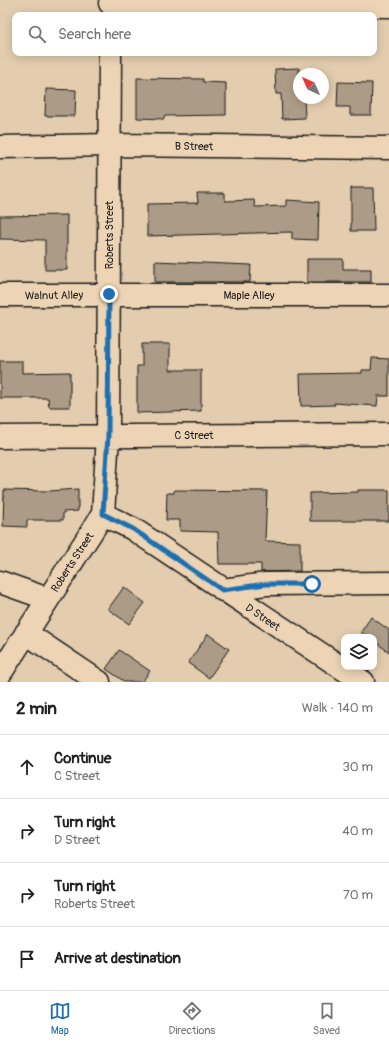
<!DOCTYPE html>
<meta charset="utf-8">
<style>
:root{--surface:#fff;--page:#f2f2f2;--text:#222;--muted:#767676;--line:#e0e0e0;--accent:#1f6fb2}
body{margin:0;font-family:Pangolin,sans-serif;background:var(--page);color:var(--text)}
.controls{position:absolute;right:12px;bottom:12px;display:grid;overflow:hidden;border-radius:8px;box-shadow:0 2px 10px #0003}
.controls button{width:36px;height:36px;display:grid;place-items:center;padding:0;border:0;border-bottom:1px solid var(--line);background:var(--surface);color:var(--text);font:20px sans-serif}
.compass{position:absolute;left:293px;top:68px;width:36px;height:36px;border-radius:50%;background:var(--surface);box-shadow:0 2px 10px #0003;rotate:315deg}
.stop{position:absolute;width:12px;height:12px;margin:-9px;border:3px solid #1f6fb2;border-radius:50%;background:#fff}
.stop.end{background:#1f6fb2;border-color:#fff;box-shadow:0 1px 4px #0008}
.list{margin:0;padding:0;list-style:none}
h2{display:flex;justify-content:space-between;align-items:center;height:52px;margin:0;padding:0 16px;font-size:17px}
h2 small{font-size:13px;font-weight:400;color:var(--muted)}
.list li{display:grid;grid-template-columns:26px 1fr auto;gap:12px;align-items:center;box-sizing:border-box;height:64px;padding:0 16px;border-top:1px solid var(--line)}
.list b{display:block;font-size:15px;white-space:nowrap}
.list p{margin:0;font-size:13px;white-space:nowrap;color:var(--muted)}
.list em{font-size:13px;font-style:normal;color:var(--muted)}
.icon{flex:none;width:22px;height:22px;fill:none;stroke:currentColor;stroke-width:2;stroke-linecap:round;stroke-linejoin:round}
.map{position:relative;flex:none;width:389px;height:682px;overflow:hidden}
.search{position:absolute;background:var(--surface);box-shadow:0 2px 10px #0003;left:12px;right:12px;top:12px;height:44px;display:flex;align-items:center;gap:10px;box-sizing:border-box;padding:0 14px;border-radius:8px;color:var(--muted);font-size:15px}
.sheet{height:308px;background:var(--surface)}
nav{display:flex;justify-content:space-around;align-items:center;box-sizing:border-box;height:56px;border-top:1px solid var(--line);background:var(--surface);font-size:11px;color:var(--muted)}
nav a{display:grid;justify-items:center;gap:2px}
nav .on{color:var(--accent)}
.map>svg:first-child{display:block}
.building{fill:#ac9b86;stroke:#1c1c1c}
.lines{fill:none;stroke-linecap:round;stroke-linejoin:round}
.minor-casing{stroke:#1c1c1c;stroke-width:25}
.minor{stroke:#ecd4b4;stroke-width:22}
.route{stroke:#1f6fb2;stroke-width:5}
.labels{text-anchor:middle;stroke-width:3.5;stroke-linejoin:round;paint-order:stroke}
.street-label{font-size:11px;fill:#1c1c1c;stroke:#ecd4b4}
</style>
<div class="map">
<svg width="389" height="682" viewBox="0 0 389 682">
<rect width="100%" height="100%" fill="#e4cdae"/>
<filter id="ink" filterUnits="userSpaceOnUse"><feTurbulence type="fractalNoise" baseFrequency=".025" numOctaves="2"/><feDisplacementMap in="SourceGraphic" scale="8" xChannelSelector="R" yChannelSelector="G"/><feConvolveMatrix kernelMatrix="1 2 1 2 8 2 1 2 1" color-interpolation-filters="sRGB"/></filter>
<g filter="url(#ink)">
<path class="building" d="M 299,68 L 299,98 L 304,98 L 305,118 L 282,119 L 281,94 L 276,94 L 275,69 Z
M 137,78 L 203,79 L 203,82 L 226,83 L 226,115 L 164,116 L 164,119 L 137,118 Z
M 338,82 L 372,83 L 371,115 L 350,115 L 350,107 L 337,107 Z
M 46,89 L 76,90 L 75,116 L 45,116 Z
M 351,188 L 373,188 L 374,231 L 351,231 Z
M 197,193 L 225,193 L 225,201 L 254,200 L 255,207 L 286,206 L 286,200 L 319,202 L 318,240 L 292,239 L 292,232 L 147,236 L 147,204 L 198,203 Z
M 67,215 L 67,270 L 45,270 L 45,240 L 0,239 L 0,216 Z
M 307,259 L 343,259 L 343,269 L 371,269 L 371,282 L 307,282 Z
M 155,261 L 251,265 L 250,282 L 155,282 Z
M 142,344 L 170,344 L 170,370 L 201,370 L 201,411 L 137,413 L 137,366 L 142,366 Z
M 372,358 L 389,359 L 389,396 L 378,396 L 377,406 L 334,403 L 335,405 L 301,406 L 300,374 L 362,373 L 362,370 L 371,370 Z
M 0,361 L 22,361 L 22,373 L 70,372 L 70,407 L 49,407 L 48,398 L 0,398 Z
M 78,489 L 78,511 L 63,512 L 63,520 L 27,520 L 27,527 L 3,526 L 4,490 L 49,491 Z
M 174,490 L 267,491 L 265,541 L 300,542 L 300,571 L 261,572 L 261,564 L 219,564 L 218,532 L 180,531 L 180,520 L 166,520 L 167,493 L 174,493 Z
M 358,490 L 389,490 L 389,521 L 310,521 L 310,493 L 358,492 Z
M 124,587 L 145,603 L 129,624 L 108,609 Z
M 371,617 L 389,630 L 389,652 L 374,641 L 374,637 L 368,637 L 361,632 Z
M 208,634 L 229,649 L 209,678 L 188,663 Z
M 119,650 L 150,671 L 142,682 L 125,682 L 106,669 Z"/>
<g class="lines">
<g class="minor-casing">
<path id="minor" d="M 110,3 L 389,6
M 0,147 L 110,145 L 389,148
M 0,295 L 389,295
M 0,437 L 389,434
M 103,514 L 133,529 L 363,682
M 0,582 L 48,599
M 223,590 L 266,584 L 389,583
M 26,633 L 99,682
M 0,674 L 103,514 L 108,436 L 110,53"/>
</g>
<use href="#minor" class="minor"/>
</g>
</g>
<g class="lines" filter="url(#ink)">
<path class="route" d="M 109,294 L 108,436 L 103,514 L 133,529 L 222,590 L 266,584 L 312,584"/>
</g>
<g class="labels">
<g class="street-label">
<text transform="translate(194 146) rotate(1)" y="4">B Street</text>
<text transform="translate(109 235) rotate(-90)" y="4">Roberts Street</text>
<text transform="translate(54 295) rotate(-1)" y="4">Walnut Alley</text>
<text x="249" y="299">Maple Alley</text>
<text x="194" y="439">C Street</text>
<text transform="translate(72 562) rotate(-57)" y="4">Roberts Street</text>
<text transform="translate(263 617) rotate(34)" y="4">D Street</text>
</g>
</g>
</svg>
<div class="controls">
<button><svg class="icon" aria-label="layers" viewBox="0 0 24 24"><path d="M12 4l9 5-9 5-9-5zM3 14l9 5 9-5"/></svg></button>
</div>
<svg class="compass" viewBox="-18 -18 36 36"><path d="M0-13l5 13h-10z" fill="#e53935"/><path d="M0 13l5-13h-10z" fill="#767676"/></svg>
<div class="stop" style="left:312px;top:584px"></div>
<div class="stop end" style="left:109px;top:294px"></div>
<div class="search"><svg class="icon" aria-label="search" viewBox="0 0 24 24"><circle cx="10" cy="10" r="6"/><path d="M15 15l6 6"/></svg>Search here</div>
</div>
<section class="sheet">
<h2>2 min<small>Walk · 140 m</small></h2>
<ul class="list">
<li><svg class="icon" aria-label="ahead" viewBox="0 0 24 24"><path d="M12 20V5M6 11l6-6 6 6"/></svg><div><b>Continue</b><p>C Street</p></div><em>30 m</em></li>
<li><svg class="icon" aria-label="right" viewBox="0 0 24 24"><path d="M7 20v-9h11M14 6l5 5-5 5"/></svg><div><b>Turn right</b><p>D Street</p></div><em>40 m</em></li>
<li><svg class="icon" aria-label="right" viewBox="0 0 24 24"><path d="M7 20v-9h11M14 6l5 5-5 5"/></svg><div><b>Turn right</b><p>Roberts Street</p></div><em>70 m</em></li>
<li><svg class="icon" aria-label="arrive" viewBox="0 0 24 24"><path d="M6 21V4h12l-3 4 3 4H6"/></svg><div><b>Arrive at destination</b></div></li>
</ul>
</section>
<nav>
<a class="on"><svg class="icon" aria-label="map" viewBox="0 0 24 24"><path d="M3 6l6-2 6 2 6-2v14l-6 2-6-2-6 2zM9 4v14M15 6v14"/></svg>Map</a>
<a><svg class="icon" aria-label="directions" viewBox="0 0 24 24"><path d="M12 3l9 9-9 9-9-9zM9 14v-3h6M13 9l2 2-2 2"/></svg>Directions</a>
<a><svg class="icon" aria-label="saved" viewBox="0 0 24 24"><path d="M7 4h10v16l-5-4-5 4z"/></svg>Saved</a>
</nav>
